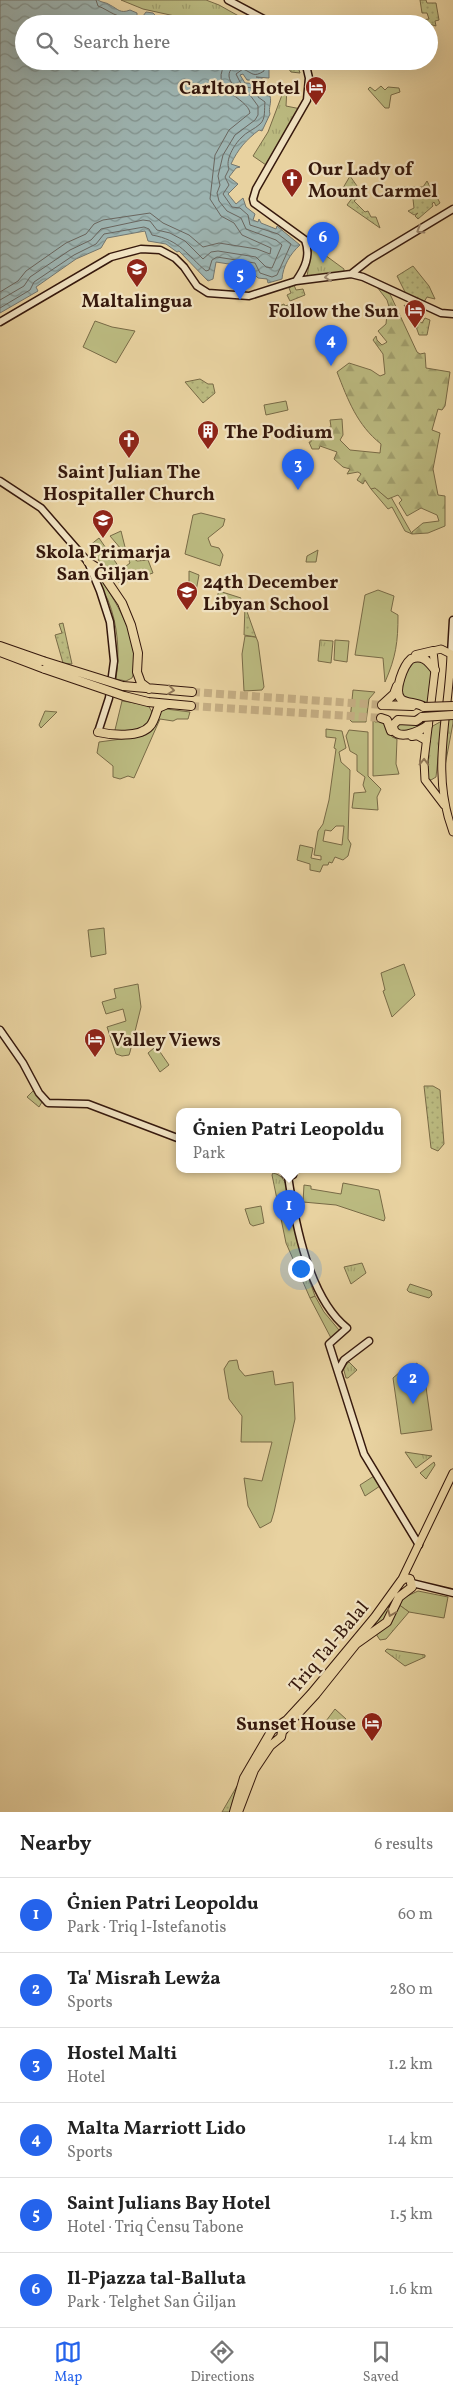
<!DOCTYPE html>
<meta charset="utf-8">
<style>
:root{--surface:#fff;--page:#f2f2f2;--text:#222;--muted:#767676;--line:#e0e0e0;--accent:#2563eb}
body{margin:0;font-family:Vollkorn,serif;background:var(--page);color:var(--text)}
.you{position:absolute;left:300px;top:1268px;width:18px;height:18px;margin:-12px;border:4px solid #fff;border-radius:50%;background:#1a73e8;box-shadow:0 0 0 8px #1a73e833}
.badge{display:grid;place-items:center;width:32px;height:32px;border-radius:50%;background:var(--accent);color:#fff;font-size:16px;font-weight:700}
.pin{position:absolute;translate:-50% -41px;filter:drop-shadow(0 1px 2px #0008)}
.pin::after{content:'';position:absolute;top:26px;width:18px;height:15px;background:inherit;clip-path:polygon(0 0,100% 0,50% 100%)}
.popup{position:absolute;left:176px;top:1108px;width:225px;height:65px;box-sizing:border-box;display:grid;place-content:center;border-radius:10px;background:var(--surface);filter:drop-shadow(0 1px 4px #0005);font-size:16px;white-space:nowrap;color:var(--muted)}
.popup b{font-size:19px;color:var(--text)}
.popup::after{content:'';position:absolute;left:50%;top:100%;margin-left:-10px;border:10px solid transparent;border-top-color:var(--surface)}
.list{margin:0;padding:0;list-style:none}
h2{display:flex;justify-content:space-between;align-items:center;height:65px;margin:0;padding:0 20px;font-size:21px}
h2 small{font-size:16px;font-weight:400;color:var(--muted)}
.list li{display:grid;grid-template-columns:32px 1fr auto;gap:15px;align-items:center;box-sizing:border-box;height:75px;padding:0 20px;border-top:1px solid var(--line)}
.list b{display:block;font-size:19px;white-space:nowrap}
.list p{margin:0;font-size:16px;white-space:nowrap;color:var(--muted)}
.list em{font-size:16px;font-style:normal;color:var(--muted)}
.icon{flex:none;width:28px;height:28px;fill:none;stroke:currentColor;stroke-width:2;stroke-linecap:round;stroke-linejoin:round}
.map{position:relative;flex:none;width:453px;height:1812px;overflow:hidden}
.search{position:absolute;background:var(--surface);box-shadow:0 5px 20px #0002;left:15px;right:15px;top:15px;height:55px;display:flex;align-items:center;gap:12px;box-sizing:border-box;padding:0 18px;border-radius:28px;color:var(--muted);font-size:19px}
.sheet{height:515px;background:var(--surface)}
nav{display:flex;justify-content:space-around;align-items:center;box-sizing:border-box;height:70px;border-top:1px solid var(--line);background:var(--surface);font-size:14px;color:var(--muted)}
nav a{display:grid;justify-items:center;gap:2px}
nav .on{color:var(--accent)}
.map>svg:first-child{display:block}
.grass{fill:#bbba80;stroke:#786a46;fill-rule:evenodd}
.forest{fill:url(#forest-firs);stroke:#786a46}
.park{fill:url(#park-tufts);stroke:#786a46}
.garden{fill:url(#garden-dots);stroke:#786a46}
.water{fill:url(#water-waves);stroke:#74766f}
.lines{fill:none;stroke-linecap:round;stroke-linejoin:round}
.shore{stroke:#6a665f;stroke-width:1}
.highway-tunnel{stroke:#c4ad83;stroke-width:8;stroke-dasharray:8 4;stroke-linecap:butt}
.secondary-casing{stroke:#36190d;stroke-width:9}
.primary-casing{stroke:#36190d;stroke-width:9}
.highway-casing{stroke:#36190d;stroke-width:10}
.secondary{stroke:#f0e2c1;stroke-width:6}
.primary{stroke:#e8d2a0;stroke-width:7}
.highway{stroke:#e8d2a0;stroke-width:8}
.highway-bridge-casing{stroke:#36190d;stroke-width:10;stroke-linecap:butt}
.highway-bridge{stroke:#e8d2a0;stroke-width:8}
.oneway{stroke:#9c8870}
.oneway2{stroke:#8f7656}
.labels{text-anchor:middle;stroke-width:4.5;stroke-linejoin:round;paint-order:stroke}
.poi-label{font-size:19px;font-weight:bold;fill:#36190d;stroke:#f0e2c1;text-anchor:start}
.street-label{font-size:19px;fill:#36190d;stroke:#f0e2c1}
</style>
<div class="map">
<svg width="453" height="1812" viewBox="0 0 453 1812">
<defs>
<pattern id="forest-firs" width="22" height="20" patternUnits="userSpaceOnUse" patternTransform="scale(1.25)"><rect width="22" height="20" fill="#bbba80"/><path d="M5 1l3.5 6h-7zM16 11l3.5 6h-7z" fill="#a19f6d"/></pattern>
<pattern id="park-tufts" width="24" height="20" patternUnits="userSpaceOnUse" patternTransform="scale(1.25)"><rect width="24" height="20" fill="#bbba80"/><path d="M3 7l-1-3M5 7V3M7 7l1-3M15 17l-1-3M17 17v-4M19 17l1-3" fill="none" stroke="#a19f6d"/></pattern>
<pattern id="garden-dots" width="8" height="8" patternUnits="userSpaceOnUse" patternTransform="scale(1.25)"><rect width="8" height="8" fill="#bbba80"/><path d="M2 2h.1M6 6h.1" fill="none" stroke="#a19f6d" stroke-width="1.8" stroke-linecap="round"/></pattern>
<pattern id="water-waves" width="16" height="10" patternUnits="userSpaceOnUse" patternTransform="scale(1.25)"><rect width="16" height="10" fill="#9db4b1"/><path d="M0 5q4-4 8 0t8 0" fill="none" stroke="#81928e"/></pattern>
</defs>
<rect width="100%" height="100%" fill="#e8d2a0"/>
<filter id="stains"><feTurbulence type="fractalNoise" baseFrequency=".004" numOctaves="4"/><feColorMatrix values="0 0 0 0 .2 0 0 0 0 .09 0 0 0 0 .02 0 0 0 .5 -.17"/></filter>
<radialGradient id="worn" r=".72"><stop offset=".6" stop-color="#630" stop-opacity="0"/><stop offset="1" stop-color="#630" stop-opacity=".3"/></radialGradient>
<path class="grass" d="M 381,86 L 385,90 L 388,87 L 399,88 L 400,92 L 391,95 L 389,108 L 385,108 L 368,89 L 370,87 L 375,91 Z
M 95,321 L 112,327 L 135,331 L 116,363 L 83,347 Z
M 286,401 L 288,410 L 266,415 L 264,405 Z
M 375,487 L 388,499 L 391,497 L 412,534 L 405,531 L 392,507 L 388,509 L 371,489 Z
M 201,513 L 225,519 L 223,526 L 208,538 L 211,546 L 219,548 L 223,555 L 220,566 L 185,554 L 193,515 Z
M 99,538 L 121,570 L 130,563 L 129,561 L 132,557 L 137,561 L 148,560 L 153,573 L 120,584 L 114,575 L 110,577 L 89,546 Z
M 318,550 L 316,562 L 306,562 L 307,556 Z
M 189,571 L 199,575 L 196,591 L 191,594 L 189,593 Z
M 95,572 C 113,595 146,648 132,678 L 126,681 L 116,679 C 120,653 118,625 108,600 C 104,592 96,580 95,572 Z
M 378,590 L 394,596 L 391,611 L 398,615 C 398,642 396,657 385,682 L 383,658 L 355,655 L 365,595 Z
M 219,591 L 241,598 L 237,610 L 215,603 Z
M 245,636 L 256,637 L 258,642 L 264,687 L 262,690 L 244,691 L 242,654 Z
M 335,640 L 349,641 L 347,662 L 334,660 Z
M 419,660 L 429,665 L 432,672 L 430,703 L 402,697 C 401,691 406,667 410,663 C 413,661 416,661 419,660 Z
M 353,690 L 375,692 L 369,699 L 366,722 L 352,722 L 350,720 Z
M 122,701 L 148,705 L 152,712 C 150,732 129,732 114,734 Z
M 166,709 L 190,712 L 188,719 L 177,719 L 173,721 L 160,719 L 134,778 L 128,776 L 120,779 L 113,777 L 113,766 L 97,753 L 99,742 L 136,737 L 152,729 L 160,712 Z
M 45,711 L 57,712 L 41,728 L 39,725 Z
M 373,719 L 375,722 L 386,721 L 392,737 L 397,739 L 396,764 L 399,774 L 373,776 Z
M 399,722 L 419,724 L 425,722 C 420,729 407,733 398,733 L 397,723 Z
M 326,729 L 342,731 L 346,748 L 339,752 L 341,762 L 350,770 L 348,839 L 351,844 L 348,856 L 343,860 L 335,857 L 332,863 L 329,862 L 328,865 L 323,865 L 320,872 L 310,870 L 310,864 L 297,860 L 300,845 L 313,848 L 311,858 L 321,860 L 321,856 L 314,855 L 318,831 L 323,824 L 329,800 L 336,749 L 334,748 L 336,738 L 326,737 ZM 336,826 L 344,826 L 342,845 L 323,841 L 325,830 L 331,831 Z
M 349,730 L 368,732 L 368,776 L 381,789 L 377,797 L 378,810 L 352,808 L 354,793 L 366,792 L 363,785 L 365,777 L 357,771 L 357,755 L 350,751 L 346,736 Z
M 104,928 L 106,954 L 91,957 L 88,930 Z
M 404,964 L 415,995 L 392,1017 L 383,991 L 385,990 L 381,973 Z
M 138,984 L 141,1007 L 130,1052 L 129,1055 L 122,1056 L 116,1054 L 107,1027 L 126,1021 L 123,1009 L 106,1014 L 102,1002 L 116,998 L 114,989 Z
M 154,1048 L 158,1049 L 169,1065 L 160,1072 L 148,1053 Z
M 343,1183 L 379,1190 L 385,1218 L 384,1221 L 336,1205 L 303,1202 L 304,1185 L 311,1186 L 311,1189 L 341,1194 Z
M 261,1206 L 264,1223 L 253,1226 L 250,1224 L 245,1209 Z
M 315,1296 L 324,1312 L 339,1330 L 334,1337 L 331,1338 L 310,1298 Z
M 237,1360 L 239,1369 L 245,1376 L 273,1371 L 275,1385 L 293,1382 L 295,1419 L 274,1512 L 271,1522 L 260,1528 L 248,1506 L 244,1478 L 262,1481 L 272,1442 L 241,1442 L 242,1416 L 229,1399 L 224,1369 L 229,1361 Z
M 417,1363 L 419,1374 L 424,1373 L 432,1430 L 401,1434 L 393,1378 L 407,1366 L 409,1369 Z
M 374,1476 L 380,1486 L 365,1496 L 360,1485 Z
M 399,1588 L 402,1591 L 385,1618 L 371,1631 L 372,1626 Z
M 418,1591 L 448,1597 L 444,1618 L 409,1612 L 398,1604 L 401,1599 Z"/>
<path class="forest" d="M 377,287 L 390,294 L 417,352 L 420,354 L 425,353 L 426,368 L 450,372 L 445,406 L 442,410 L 438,409 L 432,430 L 440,433 L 433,469 L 438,495 L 445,496 L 445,526 L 428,533 L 412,534 L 412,532 L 423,523 L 439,521 L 437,515 L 421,508 L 407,516 L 399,503 L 402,500 L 398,495 L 388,499 L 375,488 L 371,489 L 365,480 L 363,484 L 357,480 L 361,474 L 358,472 L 347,474 L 350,469 L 343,467 L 334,459 L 337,452 L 320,446 L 319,449 L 312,449 L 309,442 L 311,442 L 311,439 L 319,438 L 322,433 L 331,435 L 331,433 L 326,430 L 326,428 L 331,427 L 330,420 L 342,419 L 343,435 L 340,440 L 350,450 L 380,453 L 381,444 C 357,425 348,400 337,372 L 349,363 L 371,370 L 380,376 L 385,374 L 383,354 L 373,340 L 376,336 L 377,340 L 382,345 L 387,342 L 378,331 L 386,324 L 387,314 L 390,310 L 387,300 Z
M 453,719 L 453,723 L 445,766 L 444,742 L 448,720 Z"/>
<path class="park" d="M 121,0 L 206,0 L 219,5 L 253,24 L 211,24 L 143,9 Z
M 283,61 L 296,61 L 300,73 L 291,72 Z
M 285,87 L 287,87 L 286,106 L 301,109 L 266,165 L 253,156 L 268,132 Z
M 314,247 L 344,269 L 344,272 L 309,278 L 307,276 L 312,249 Z
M 121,531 L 125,547 L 121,549 L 110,536 Z
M 320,640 L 333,641 L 331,663 L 318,661 Z
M 440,722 L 442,722 L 436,777 L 431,780 L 428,779 L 426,760 L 431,727 Z
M 34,1090 L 42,1102 L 39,1107 L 27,1097 Z
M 273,1173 C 288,1176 288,1193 290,1207 L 286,1210 L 288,1217 L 292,1217 L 306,1271 L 315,1296 L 310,1298 L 286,1243 L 272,1175 Z
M 362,1263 L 366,1273 L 351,1284 L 344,1267 Z
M 410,1284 L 431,1291 L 432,1295 L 429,1298 L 409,1292 L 407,1290 Z
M 349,1362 L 357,1370 L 348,1378 L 346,1378 L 343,1367 Z
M 405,1452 L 432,1456 L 416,1468 Z
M 434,1462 L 435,1465 L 426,1479 L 420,1473 Z
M 398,1604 L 409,1612 L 386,1639 L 380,1640 L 376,1634 L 388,1625 Z
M 387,1649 L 425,1655 L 425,1657 L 405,1666 L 385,1651 Z
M 335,1709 L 346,1719 L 320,1729 Z"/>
<path class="garden" d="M 420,0 L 426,0 L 427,3 L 436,3 L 439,20 L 435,21 L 436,26 L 422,22 L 422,20 L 429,19 L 427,13 L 422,13 Z
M 350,176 L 357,186 L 347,191 L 343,188 Z
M 427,181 C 431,190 437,196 440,203 L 436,206 L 434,202 L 432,204 L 433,206 L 418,219 L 415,216 L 418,213 L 414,215 L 408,211 L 414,208 L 413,199 L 415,197 L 408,195 L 416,192 L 415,189 L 406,192 L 404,187 L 423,187 Z
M 356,193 L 359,197 L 354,201 L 365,212 L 368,211 L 371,217 L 376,217 L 380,228 L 347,205 Z
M 413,266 L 429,286 L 435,299 L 427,297 L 424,302 L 406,294 L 397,276 Z
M 294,285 L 296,290 L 303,289 L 305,295 L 290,301 L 287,295 L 291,293 L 289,288 Z
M 284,304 L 285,306 L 288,305 L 293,316 L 282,316 L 279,306 Z
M 404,305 L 418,314 L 416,319 L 422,323 L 425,318 L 430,320 L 427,335 L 419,335 L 414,321 Z
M 200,379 L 208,384 L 213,384 L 215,393 L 203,403 L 185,382 Z
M 245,606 L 256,637 L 244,635 Z
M 63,623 L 72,664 L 63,663 L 55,635 L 62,633 L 59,624 Z
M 433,1086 L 440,1090 L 444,1144 L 438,1151 L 431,1148 L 424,1086 Z
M 237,1786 L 230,1812 L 222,1812 Z"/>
<path class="water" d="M 0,0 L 98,0 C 102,3 106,2 110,5 C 118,9 120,14 130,10 L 137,13 L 137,17 L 143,16 L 146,12 L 153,13 L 156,16 L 151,24 L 24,24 L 24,61 L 269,61 L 267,65 L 269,68 L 269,78 L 256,77 L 262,78 L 262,81 L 247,80 L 243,74 L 240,75 L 245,83 L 263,84 L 262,95 L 270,96 C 272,103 268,108 270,114 L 262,131 L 259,130 C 246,140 238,149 231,164 L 240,167 L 236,168 L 229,177 L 238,184 L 228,194 L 236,204 L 243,198 L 246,207 L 255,214 L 253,220 L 258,222 L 259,219 L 261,223 L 276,229 L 277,226 L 300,245 C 290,254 283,266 282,279 L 268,283 L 267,279 L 258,278 L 254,274 L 254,268 L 216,262 L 213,279 L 208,281 L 179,251 L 177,252 L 166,244 L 148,241 L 145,231 L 107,238 L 101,248 L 76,259 L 36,287 L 38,291 L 0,313 Z
M 228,267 L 249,270 L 247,284 L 227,281 Z"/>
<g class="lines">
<path class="shore" d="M 96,0 L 98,6 C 109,10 118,20 131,16 L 135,21 L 146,21 L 149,24
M 0,292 L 18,281 L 26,271 L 66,243 L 86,234 L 94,224 L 103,220 L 150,213 L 163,223 L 189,235 L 203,247 L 219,243 L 257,249 L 270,254 L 271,248 L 242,235 L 234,223 L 221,216 L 210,199 L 215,155 L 229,130 L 250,113 C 248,97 204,89 228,61
M 0,300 L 24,286 L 30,277 L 70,250 L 91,240 L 101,229 L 143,220 L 150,221 L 157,230 L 170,233 L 185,241 L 203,259 L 211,252 L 218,251 L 256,257 L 266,267 L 272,268 L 282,245 L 276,240 L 246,229 L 241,218 L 227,211 L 219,201 L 217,193 L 220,185 L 218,176 L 223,155 L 235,135 L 255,120 L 258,115 L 258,106 L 250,95 C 233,91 218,72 240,63 L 255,68 L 257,61
M 0,308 L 30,290 L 34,282 L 74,255 L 96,244 L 104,234 L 144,227 L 149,229 L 152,235 C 180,240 187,255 206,271 L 209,270 L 212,260 L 217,257 L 255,263 L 260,273 L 272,277 L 277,275 L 291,244 L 278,234 L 250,225 L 248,215 L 240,208 L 232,207 L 223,194 L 229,185 L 225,177 L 229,169 C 225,160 234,145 241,138 C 246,132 255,129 260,124 C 266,119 264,109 265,102 L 258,97 L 256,89 L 242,86 L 236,74 L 243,69 C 253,73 253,78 264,71 L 263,61"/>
<path class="highway-tunnel" d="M 192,692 L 382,705
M 191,706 L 381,718"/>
<g class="secondary-casing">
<path id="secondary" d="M 228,0 L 273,24
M 351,274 L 370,259 L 453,209
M 296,281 L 351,274 L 363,277 L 441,313 L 453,314
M 0,322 L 111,257 L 141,249 L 160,250 L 175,258 L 184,267 L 197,286 L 208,293 L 249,296 L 296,281 C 305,268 311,256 305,240 L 254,203 L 253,199 L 256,189 L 307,100 L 309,78 L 305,61
M 0,481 L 41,508 L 88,562 L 100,591 L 110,622 L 114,661 L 109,698 L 98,732
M 451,654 L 453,620
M 0,1030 L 23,1063 L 39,1093 L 48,1103 L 88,1104 L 180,1139
M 284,1170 L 285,1174 L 288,1176 C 295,1223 309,1298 347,1328 L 329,1344 L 364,1454 L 419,1545
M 288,1176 L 293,1175 L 294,1170
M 338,1371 L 344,1360 L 369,1341
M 412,1583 L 453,1593"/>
</g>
<g class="primary-casing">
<path id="primary" d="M 444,805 L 425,780 L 424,761 L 435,670 L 433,651 L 441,649 L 451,654 C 449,717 430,771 453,832
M 402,1579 L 453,1473"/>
</g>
<g class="highway-casing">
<path id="highway" d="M 88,562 L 99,569 L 122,603 L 131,625 L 138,653 L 137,672 L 141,683 L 149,689
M 0,646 L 43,661
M 0,652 L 45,669
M 416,655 L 433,651
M 123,686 L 192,692
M 124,696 L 148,702 L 191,706
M 382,705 L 394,694 L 397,686
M 382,705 L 412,706
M 424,707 C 417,702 407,704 401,699 C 393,691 404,665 411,659 C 422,654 428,661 435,670
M 422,717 L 416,721 L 398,720 L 393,725 C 393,743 420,732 428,725
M 381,718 L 387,720 L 391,731
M 98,732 C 111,735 140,738 150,726 C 154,722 156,713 158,708 L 165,705
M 412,736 L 417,735 L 426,740
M 234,1812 L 244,1778 L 272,1730 L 287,1720 L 311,1694 L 375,1617 L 401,1581 L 405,1578 L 410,1579 L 412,1587 L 399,1597 L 387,1622 L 356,1644 L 316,1694 L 292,1720 L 282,1732 L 281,1737 L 270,1746 L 254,1770 L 238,1812"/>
</g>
<use href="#secondary" class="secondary"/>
<use href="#primary" class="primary"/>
<use href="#highway" class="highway"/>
<g class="highway-bridge-casing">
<path id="highway-bridge" d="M 43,661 L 123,686
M 45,669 L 124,696
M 424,707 L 453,706
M 422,717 L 453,715"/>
</g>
<use href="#highway-bridge" class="highway-bridge"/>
</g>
<defs><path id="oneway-chevron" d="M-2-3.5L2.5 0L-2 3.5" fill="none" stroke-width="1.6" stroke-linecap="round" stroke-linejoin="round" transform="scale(1.25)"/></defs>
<g class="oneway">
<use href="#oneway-chevron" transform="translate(420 230) rotate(148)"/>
<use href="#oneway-chevron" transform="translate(328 277) rotate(173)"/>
</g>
<g class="oneway2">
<use href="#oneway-chevron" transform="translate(171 690) rotate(7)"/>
<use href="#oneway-chevron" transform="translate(424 762) rotate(-89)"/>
<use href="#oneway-chevron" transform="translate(391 1613) rotate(113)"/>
</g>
<defs>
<g id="hotel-pin" transform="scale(1.125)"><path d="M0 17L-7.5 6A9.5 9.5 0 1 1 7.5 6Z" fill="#8f2418" stroke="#f0e2c1"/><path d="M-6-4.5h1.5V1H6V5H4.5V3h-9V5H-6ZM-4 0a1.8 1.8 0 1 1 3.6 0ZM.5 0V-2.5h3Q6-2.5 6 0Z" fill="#fff"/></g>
<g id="church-pin" transform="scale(1.125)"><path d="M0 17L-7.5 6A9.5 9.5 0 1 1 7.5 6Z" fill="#8f2418" stroke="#f0e2c1"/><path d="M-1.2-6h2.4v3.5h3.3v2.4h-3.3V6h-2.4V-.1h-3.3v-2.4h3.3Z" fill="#fff"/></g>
<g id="school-pin" transform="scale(1.125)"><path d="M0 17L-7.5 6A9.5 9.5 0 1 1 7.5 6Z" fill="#8f2418" stroke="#f0e2c1"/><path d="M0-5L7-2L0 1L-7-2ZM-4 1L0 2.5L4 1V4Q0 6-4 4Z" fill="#fff"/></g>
<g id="building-pin" transform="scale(1.125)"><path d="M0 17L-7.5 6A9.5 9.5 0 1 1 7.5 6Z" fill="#8f2418" stroke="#f0e2c1"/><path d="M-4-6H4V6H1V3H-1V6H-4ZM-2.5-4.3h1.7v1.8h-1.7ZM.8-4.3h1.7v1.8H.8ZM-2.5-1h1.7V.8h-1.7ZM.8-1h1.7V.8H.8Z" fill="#fff"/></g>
</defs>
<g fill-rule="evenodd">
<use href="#hotel-pin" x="316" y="87"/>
<use href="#church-pin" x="292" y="179"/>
<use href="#school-pin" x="137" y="269"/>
<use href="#hotel-pin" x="415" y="310"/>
<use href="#building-pin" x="208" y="431"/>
<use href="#church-pin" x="129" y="440"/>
<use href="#school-pin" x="103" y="520"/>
<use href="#school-pin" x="187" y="592"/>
<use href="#hotel-pin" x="95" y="1039"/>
<use href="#hotel-pin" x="372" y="1723"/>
</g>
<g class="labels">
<g class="poi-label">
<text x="300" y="94" text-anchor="end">Carlton Hotel</text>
<text x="308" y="175">Our Lady of<tspan x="308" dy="22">Mount Carmel</tspan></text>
<text x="137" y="307" text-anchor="middle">Maltalingua</text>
<text x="399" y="317" text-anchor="end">Follow the Sun</text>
<text x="224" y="438">The Podium</text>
<text x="129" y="478" text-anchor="middle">Saint Julian The<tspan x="129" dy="22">Hospitaller Church</tspan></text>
<text x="103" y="558" text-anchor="middle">Skola Primarja<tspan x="103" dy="22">San Ġiljan</tspan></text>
<text x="203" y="588">24th December<tspan x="203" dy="22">Libyan School</tspan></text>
<text x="111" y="1046">Valley Views</text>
<text x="356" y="1730" text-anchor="end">Sunset House</text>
</g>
<g class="street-label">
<text transform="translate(328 1646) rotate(-50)" y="7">Triq Tal-Balal</text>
</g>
</g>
<rect width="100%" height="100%" filter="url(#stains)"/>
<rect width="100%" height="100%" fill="url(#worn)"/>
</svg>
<div class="you"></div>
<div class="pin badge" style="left:289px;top:1231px">1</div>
<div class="popup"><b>Ġnien Patri Leopoldu</b>Park</div>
<div class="pin badge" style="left:413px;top:1404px">2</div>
<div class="pin badge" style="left:298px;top:490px">3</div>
<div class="pin badge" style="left:331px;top:366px">4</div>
<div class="pin badge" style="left:240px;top:300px">5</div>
<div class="pin badge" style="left:323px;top:263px">6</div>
<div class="search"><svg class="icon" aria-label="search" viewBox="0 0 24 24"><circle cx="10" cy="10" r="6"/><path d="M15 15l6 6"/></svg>Search here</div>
</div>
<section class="sheet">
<h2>Nearby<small>6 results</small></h2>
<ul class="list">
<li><span class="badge">1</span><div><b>Ġnien Patri Leopoldu</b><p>Park · Triq l-Istefanotis</p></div><em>60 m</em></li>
<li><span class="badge">2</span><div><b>Ta' Misraħ Lewża</b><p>Sports</p></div><em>280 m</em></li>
<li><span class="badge">3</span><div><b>Hostel Malti</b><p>Hotel</p></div><em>1.2 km</em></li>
<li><span class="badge">4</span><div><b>Malta Marriott Lido</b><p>Sports</p></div><em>1.4 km</em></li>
<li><span class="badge">5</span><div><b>Saint Julians Bay Hotel</b><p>Hotel · Triq Ċensu Tabone</p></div><em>1.5 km</em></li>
<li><span class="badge">6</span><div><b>Il-Pjazza tal-Balluta</b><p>Park · Telgħet San Ġiljan</p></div><em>1.6 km</em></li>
</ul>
</section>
<nav>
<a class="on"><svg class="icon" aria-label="map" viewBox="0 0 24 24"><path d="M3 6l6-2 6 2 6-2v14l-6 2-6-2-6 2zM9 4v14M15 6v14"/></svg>Map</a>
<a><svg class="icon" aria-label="directions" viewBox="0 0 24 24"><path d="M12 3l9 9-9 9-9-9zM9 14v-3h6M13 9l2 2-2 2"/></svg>Directions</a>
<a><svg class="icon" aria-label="saved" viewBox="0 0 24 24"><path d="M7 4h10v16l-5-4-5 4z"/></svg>Saved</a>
</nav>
